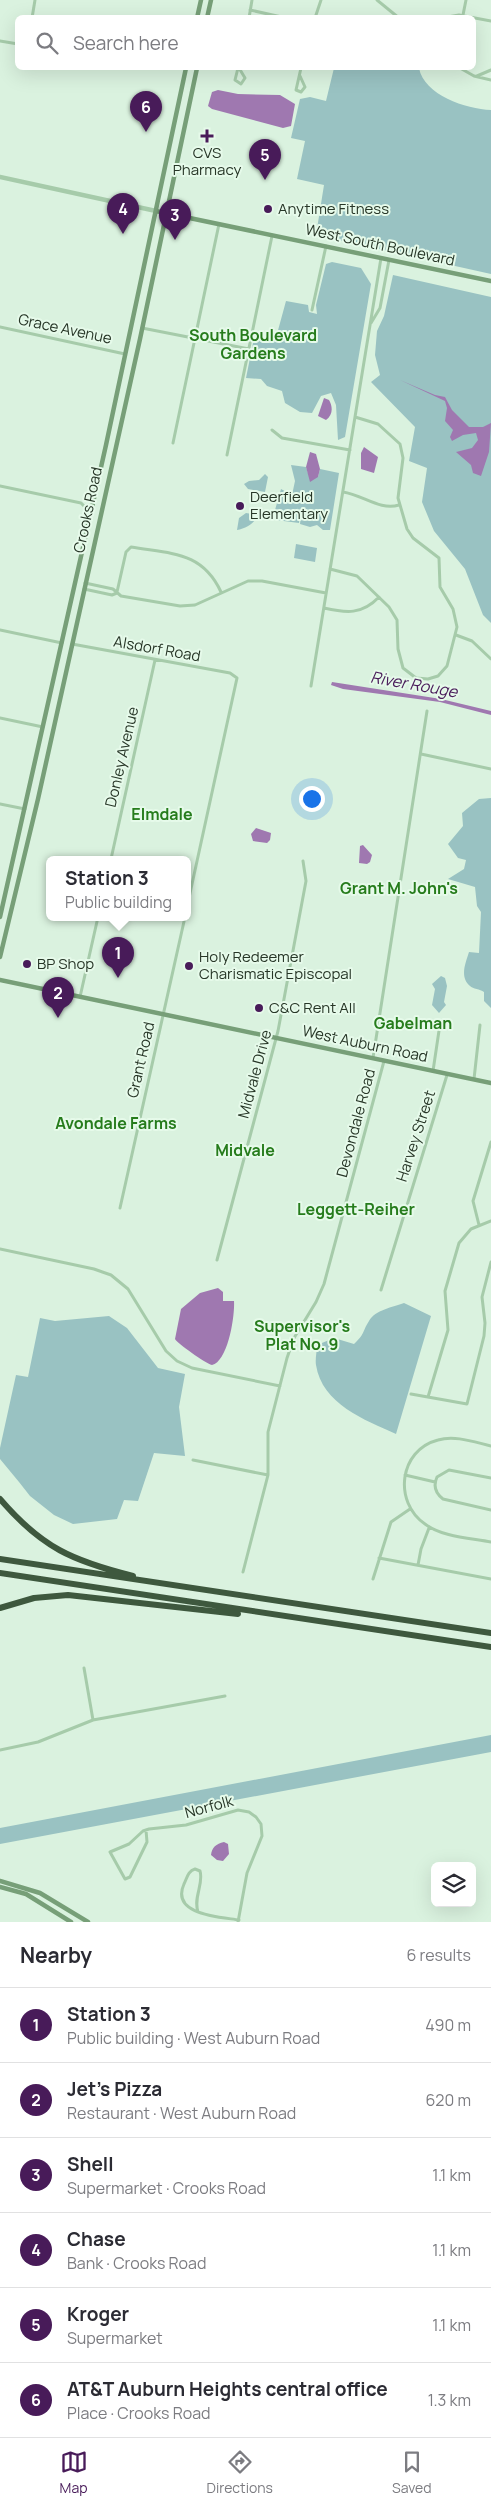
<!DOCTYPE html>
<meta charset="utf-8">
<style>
:root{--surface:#fff;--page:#f7f7f7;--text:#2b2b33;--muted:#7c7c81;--line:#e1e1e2;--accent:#481b59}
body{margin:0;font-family:Manrope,sans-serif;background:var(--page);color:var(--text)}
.controls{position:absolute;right:15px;bottom:15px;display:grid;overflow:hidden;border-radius:8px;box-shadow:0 5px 20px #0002}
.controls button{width:45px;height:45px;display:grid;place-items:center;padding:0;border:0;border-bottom:1px solid var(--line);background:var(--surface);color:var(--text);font:25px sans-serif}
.you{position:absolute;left:311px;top:798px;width:18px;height:18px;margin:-12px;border:4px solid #fff;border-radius:50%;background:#1a73e8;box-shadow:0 0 0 8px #1a73e833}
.badge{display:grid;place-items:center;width:32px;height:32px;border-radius:50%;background:var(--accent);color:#fff;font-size:16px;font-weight:700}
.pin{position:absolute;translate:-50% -41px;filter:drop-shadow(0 1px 2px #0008)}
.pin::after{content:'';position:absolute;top:26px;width:18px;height:15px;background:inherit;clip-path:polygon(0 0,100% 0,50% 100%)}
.popup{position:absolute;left:46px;top:856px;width:145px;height:65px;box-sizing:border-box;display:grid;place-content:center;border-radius:8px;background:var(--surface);filter:drop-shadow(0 1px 4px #0005);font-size:16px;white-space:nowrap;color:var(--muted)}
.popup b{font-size:19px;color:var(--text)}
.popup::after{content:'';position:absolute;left:50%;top:100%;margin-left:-10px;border:10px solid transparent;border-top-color:var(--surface)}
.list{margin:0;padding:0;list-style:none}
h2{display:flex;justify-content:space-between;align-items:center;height:65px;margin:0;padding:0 20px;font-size:21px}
h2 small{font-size:16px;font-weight:400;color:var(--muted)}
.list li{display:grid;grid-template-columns:32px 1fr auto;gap:15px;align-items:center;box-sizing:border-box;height:75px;padding:0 20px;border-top:1px solid var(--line)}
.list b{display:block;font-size:19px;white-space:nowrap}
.list p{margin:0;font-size:16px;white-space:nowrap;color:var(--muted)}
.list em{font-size:16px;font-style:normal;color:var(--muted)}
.icon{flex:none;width:28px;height:28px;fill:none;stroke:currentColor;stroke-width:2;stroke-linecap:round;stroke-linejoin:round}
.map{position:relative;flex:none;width:491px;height:1922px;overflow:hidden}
.search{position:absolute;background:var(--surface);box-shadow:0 5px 20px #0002;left:15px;right:15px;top:15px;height:55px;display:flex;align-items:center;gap:12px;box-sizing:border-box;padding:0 18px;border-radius:8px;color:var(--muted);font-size:19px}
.sheet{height:515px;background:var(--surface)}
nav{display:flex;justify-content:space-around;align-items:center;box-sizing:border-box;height:70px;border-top:1px solid var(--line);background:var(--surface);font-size:14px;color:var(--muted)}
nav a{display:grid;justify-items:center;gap:2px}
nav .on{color:var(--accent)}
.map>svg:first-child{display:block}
.green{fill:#99c2c2}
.water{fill:#9f78b0}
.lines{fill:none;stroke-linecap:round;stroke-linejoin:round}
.minor{stroke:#a6cbaa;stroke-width:3}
.tertiary{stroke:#a6cbaa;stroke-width:4.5}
.secondary{stroke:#779f78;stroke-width:4.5}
.motorway{stroke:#3e583e;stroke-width:6}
.poi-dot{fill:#481b59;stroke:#e6faea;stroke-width:2}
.labels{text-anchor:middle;stroke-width:4;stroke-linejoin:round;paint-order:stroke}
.poi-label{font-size:15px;fill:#273627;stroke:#e6faea;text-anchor:start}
.street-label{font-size:15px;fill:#273627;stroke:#e6faea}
.neighbourhood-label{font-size:16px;font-weight:bold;fill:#267c1c;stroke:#e6faea}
.water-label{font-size:16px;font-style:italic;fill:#481b59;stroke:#e6faea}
</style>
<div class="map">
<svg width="491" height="1922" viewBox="0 0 491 1922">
<rect width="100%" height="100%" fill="#daf2df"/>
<path class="green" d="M 334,68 L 419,68 C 424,95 466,109 491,110 L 491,274 L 316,235 L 324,185 L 297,179 L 305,141 L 291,138 L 300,99 L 310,97 L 326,101 Z
M 332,262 L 361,268 L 371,284 L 345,437 L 338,440 L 336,405 L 331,393 L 321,396 L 312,413 L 300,412 L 285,403 L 282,391 L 267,386 L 261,379 L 246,378 L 254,338 L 268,338 L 277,334 L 286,301 L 308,305 L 309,312 L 317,314 L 316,305 L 326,264 Z
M 393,275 L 491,297 L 491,623 L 483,615 L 465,569 L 434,531 L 422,502 L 427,468 L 409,461 L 415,427 L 371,382 L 380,375 L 375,355 L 377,331 L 384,316 Z
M 291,465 L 306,467 L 308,473 L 318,477 L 320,469 L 339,473 L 330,530 L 323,530 L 317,525 L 310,527 L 300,524 L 301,516 L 292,495 L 295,481 Z
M 265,474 L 268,477 L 265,492 L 248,489 L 244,484 L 249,481 L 259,480 Z
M 281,489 C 294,495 301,510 299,523 L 276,520 L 273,517 Z
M 246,513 L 258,515 C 254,524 246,528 237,530 L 239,518 Z
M 296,544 L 317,548 L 315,562 L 294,558 Z
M 491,798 L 491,1008 L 484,1001 L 484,992 C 480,989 473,989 470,986 C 459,977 466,962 469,952 L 479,953 L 481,912 L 477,906 L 475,887 L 448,879 L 464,869 L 466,860 L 458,858 L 448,844 L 463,826 L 462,813 L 479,799 Z
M 441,976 L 445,978 L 447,986 L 444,1002 L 446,1005 L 439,1013 L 432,1005 L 435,989 L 432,984 Z
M 404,1303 L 431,1316 L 396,1434 C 365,1420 322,1404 316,1365 C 315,1359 317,1351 317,1345 L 334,1338 L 354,1344 C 365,1334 362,1332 369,1321 C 375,1310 393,1307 404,1303 Z
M 109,1316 L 127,1328 L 158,1368 L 185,1374 L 179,1407 L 185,1456 L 154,1453 L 138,1501 L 124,1500 L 117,1519 L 73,1524 L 54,1515 L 30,1496 L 19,1482 L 0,1459 L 0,1448 L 16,1375 L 28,1377 L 40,1318 L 55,1321 Z
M 491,1735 L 491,1752 L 0,1844 L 0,1828 Z"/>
<path class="water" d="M 218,90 L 238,94 L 280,95 L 295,104 L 291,126 L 283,128 L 212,109 L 208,106 L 212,92 Z
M 400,380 L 435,395 L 445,397 L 452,410 L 469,427 L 483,427 L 491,423 L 489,452 L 481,476 L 473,473 L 471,465 L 456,452 L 472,448 L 478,440 L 476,433 L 463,435 L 452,441 L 450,437 L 453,430 L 445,421 L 447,408 L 445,401 Z
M 324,398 L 329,400 C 333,407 333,415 326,420 L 318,416 Z
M 364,447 L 378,457 L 374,473 L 361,469 L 361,453 Z
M 310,452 L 316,454 L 320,469 L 318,477 L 310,482 L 306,467 Z
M 332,682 L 441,699 L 491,711 L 491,715 L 440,702 L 343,689 L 331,685 Z
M 256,828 L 271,833 L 270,840 L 267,843 L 253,841 L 251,834 Z
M 363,845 L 372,855 L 370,862 L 367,864 L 359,863 L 360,846 Z
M 218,1288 L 223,1292 L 223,1301 L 234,1301 C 235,1316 228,1361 212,1365 C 205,1363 177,1343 175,1339 L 181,1309 L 200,1293 Z
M 224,1842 L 228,1844 L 229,1854 L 223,1861 L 217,1860 L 211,1855 C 212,1847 216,1844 224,1842 Z"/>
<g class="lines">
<path class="minor" d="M 377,0 L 399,18
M 250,10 L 286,18
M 463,15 L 466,0
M 32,18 L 35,0
M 249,18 L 252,0
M 315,18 L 321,0
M 442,18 L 459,15 L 491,21
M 0,41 L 18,44
M 238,68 L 235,80 L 241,84 L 245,78 L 239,68
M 460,68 L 474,76 L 491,80
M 300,76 L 305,87 L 301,92 L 296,90 L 301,68
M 477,76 L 491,70
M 312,310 L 326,246
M 371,323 L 380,308 L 389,260
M 0,327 L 125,354
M 142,328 L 249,349
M 272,430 L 282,438 L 350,450
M 173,443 L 219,224
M 227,455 L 272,236
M 0,486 L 81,503 L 91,513
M 343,492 C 363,495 380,511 399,505
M 330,569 L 357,576 L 389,607 L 397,620 L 398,649 L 403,668 L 416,678 L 428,679 L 438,676 L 447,666 L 457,627 L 453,609 L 440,587 L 439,558 L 413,538 L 407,529 L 398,498 L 403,458 L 400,444 L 378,424 L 355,417
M 85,583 L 113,589 L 121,596 L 180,606 L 195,605 L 248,581 L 262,581 L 326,593
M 84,589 L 112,595 L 117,593
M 117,592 L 126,552 L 131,547 C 171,554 202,551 221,592
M 324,608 C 346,613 362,615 379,597
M 0,630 L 62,643
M 456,635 L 472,641 L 491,659
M 72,644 L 230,673 L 237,678 L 187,907
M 311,686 L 381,258
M 0,718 L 43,727
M 421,754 L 491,769
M 0,804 L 25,809
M 111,859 L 155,660
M 80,997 L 98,917
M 373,1058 L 427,711
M 433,1071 L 440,1024
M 474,1079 L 480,1025
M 120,1208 L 185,917
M 479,1225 L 473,1201 L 491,1142
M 0,1249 L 94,1269 L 111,1275 L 128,1289 L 166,1351 L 177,1361 L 192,1368 L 280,1386
M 217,1260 L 278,1031 L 306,881 L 303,861
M 381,1290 L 447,1075
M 411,1394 L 467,1404 L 484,1336 L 485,1323 L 482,1297 L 491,1262
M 428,1397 L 448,1330 L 445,1291 L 459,1243 L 471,1229 L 491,1221
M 491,1446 C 474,1442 455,1435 438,1440 C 399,1450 393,1502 425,1524 C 442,1537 470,1538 491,1542
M 193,1460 L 268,1475
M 405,1475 L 435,1482
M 491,1478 L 449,1470 L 437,1477 C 433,1486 435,1493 443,1499 L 491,1510
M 379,1558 L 491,1579
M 418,1565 L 421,1549 L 429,1528
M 243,1572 L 268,1475 L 268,1432 L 287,1358 L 294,1338 L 316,1302 L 324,1284 L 384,1061
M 373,1579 L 391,1522 L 410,1509
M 84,1668 L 93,1720
M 0,1750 L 38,1742 L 93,1720 L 225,1696
M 146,1830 L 147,1842 L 130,1877 L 125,1879 L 110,1852 L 129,1844 L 143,1831 L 149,1829 L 186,1825 L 238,1810 L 249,1812 L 256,1817 L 261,1824 L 262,1836 L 247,1873 L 238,1922
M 198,1912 C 193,1897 204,1884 200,1871 L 195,1869 C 188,1871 187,1878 184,1884 C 170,1915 221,1917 239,1920"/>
<path class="tertiary" d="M 0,177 L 156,211"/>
<path class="secondary" d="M 197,18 L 201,0
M 207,18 L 211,0
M 156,211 L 491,281
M 0,917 L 106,445 L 186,68
M 0,957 L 38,799 L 140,339 L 197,68
M 0,980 L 491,1083
M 0,1881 L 40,1893 L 88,1922
M 0,1887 L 26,1894 L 71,1922"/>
<path class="motorway" d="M 0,1499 C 42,1548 73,1561 133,1576
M 0,1559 L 491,1633
M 0,1573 L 491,1647
M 0,1608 L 34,1598 L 68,1595 L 238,1614"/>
</g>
<g class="poi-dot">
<path d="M204.5 128.5h5v5h5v5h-5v5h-5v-5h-5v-5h5z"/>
<circle cx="268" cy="209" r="5"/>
<circle cx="240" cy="506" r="5"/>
<circle cx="27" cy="964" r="5"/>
<circle cx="189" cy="966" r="5"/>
<circle cx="259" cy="1008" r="5"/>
</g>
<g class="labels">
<g class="poi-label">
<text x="207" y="158" text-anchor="middle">CVS<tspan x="207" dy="17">Pharmacy</tspan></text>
<text x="278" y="214">Anytime Fitness</text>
<text x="250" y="502">Deerfield<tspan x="250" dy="17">Elementary</tspan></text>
<text x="199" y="962">Holy Redeemer<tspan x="199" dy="17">Charismatic Episcopal</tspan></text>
<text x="37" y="969">BP Shop</text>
<text x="269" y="1013">C&amp;C Rent All</text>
</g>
<g class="street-label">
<text transform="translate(380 245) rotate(12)" y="5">West South Boulevard</text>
<text transform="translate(65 329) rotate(12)" y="5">Grace Avenue</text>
<text transform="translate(88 510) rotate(-78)" y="5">Crooks Road</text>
<text transform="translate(157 649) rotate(10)" y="5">Alsdorf Road</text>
<text transform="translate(122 757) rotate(-77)" y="5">Donley Avenue</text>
<text transform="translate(365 1044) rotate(12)" y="5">West Auburn Road</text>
<text transform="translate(141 1060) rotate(-77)" y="5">Grant Road</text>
<text transform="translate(255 1074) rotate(-75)" y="5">Midvale Drive</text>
<text transform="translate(356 1123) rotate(-75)" y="5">Devondale Road</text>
<text transform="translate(416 1136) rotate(-72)" y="5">Harvey Street</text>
<text transform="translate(209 1807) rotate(-15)" y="5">Norfolk</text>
</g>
<g class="neighbourhood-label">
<text x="253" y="341">South Boulevard<tspan x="253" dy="18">Gardens</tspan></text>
<text x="162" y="820">Elmdale</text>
<text x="399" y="894">Grant M. John's</text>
<text x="413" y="1029">Gabelman</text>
<text x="116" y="1129">Avondale Farms</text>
<text x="245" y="1156">Midvale</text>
<text x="356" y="1215">Leggett-Reiher</text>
<text x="302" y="1332">Supervisor's<tspan x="302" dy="18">Plat No. 9</tspan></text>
</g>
<g class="water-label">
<text transform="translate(414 684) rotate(10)" y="6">River Rouge</text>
</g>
</g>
</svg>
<div class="controls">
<button><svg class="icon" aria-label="layers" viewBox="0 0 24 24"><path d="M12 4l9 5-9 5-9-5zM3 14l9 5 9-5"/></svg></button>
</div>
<div class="you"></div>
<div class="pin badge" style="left:118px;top:978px">1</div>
<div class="popup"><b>Station 3</b>Public building</div>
<div class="pin badge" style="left:58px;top:1018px">2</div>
<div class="pin badge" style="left:175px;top:240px">3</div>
<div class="pin badge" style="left:123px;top:234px">4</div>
<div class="pin badge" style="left:265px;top:180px">5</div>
<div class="pin badge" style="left:146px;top:132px">6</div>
<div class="search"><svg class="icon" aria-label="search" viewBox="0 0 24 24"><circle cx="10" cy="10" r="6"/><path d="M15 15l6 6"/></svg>Search here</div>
</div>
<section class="sheet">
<h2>Nearby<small>6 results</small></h2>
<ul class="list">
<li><span class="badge">1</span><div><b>Station 3</b><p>Public building · West Auburn Road</p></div><em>490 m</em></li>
<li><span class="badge">2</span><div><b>Jet's Pizza</b><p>Restaurant · West Auburn Road</p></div><em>620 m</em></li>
<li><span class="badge">3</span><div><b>Shell</b><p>Supermarket · Crooks Road</p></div><em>1.1 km</em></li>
<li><span class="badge">4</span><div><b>Chase</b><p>Bank · Crooks Road</p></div><em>1.1 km</em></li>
<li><span class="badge">5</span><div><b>Kroger</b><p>Supermarket</p></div><em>1.1 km</em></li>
<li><span class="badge">6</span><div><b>AT&amp;T Auburn Heights central office</b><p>Place · Crooks Road</p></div><em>1.3 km</em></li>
</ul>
</section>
<nav>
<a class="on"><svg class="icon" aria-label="map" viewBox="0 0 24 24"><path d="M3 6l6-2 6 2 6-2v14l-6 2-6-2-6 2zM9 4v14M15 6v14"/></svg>Map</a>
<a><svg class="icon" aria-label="directions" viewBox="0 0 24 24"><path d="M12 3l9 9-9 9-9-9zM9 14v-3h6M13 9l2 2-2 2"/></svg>Directions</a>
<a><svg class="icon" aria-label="saved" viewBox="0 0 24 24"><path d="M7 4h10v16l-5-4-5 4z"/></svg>Saved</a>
</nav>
